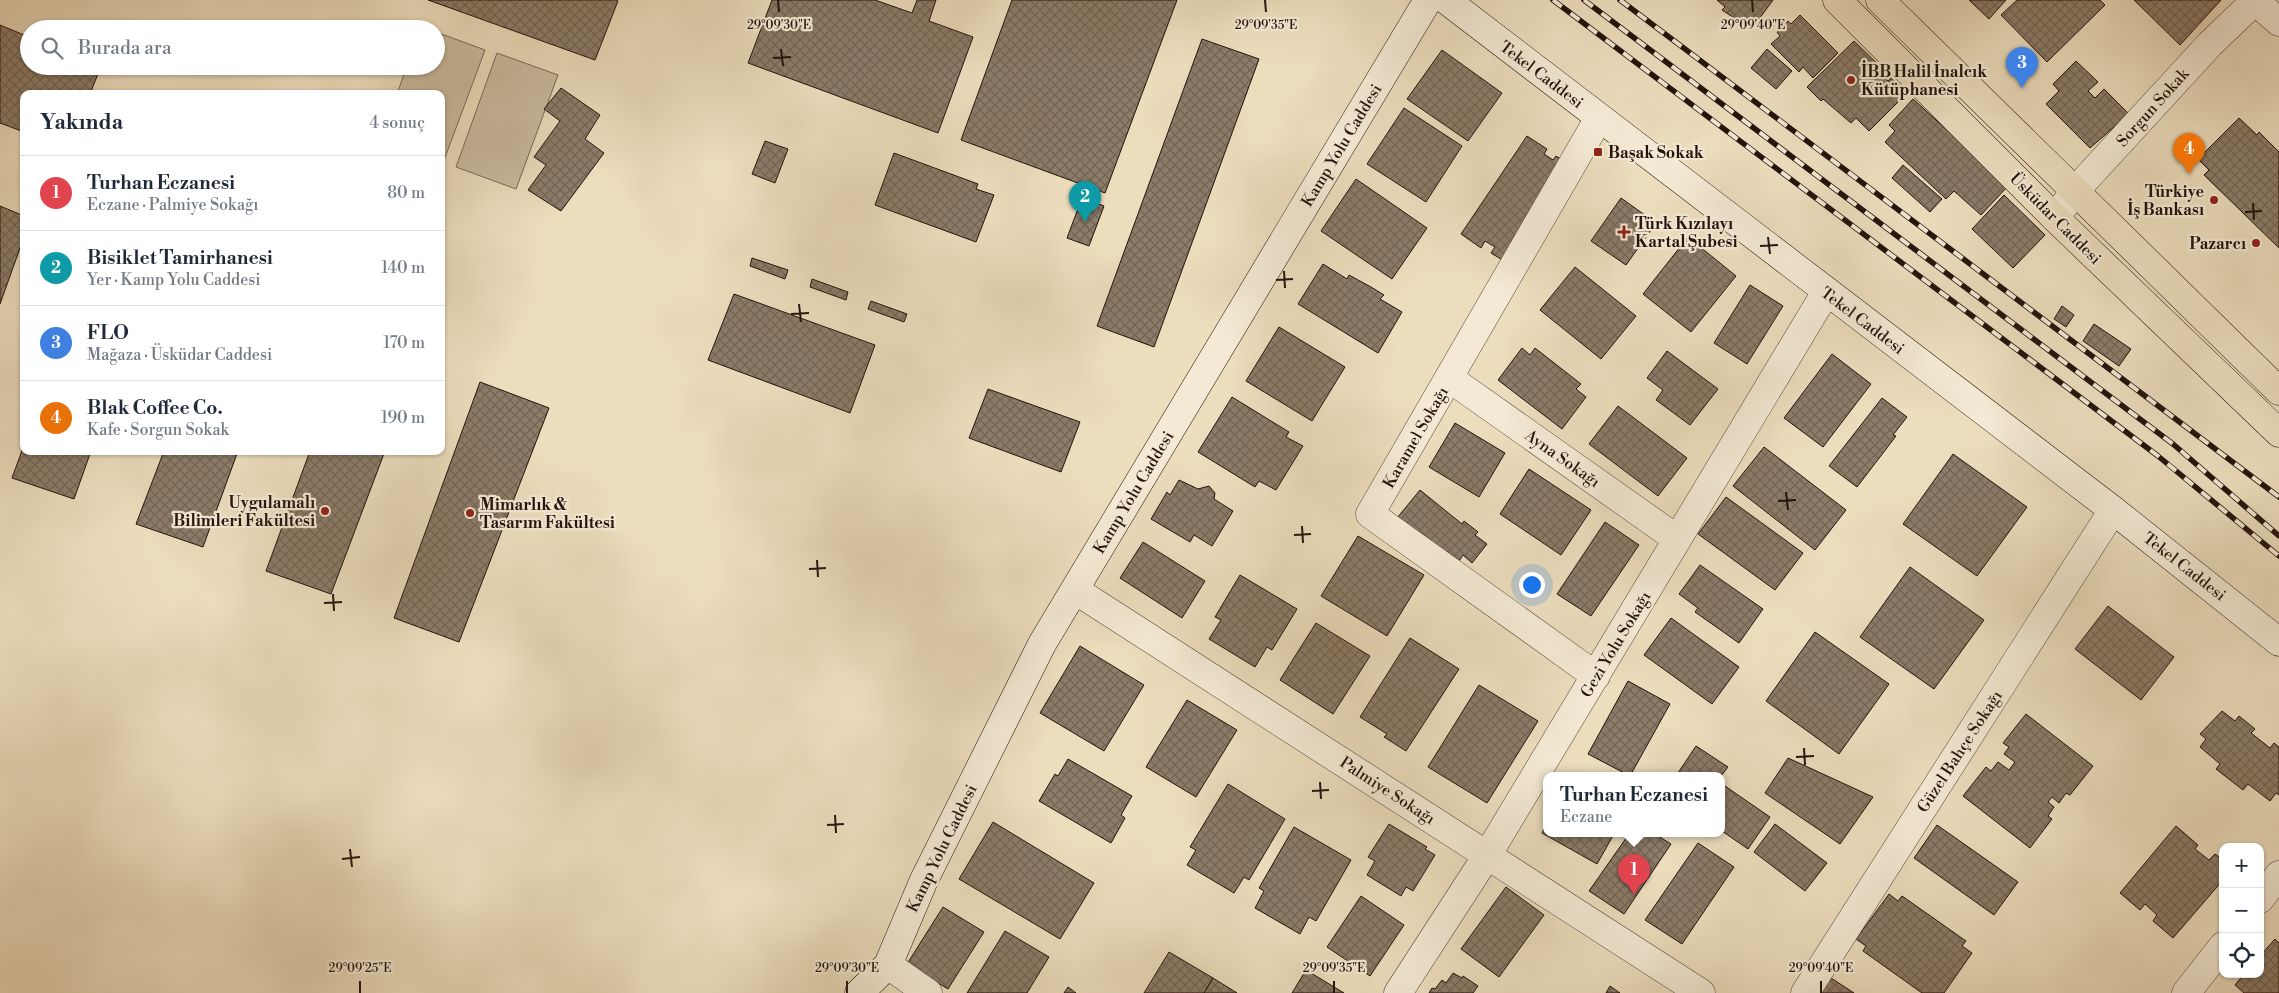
<!DOCTYPE html>
<html lang="tr">
<meta charset="utf-8">
<style>
:root{--surface:#fff;--page:#f2f2f3;--text:#1f2937;--muted:#747a83;--line:#e0e1e3;--accent:#db2777}
body{margin:0;font-family:"Libre Bodoni",serif;background:var(--page);color:var(--text)}
.controls{position:absolute;right:15px;bottom:15px;display:grid;overflow:hidden;border-radius:10px;box-shadow:0 1px 4px #0004}
.controls button{width:45px;height:45px;display:grid;place-items:center;padding:0;border:0;border-bottom:1px solid var(--line);background:var(--surface);color:var(--text);font:25px sans-serif}
.you{position:absolute;left:1531px;top:584px;width:18px;height:18px;margin:-12px;border:4px solid #fff;border-radius:50%;background:#1a73e8;box-shadow:0 0 0 8px #1a73e833}
.badge{display:grid;place-items:center;width:32px;height:32px;border-radius:50%;background:var(--accent);color:#fff;font-size:16px;font-weight:700}
.pin{position:absolute;translate:-50% -41px;filter:drop-shadow(0 1px 2px #0008)}
.pin::after{content:'';position:absolute;top:26px;width:18px;height:15px;background:inherit;clip-path:polygon(0 0,100% 0,50% 100%)}
.popup{position:absolute;left:1543px;top:772px;width:182px;height:65px;box-sizing:border-box;display:grid;place-content:center;border-radius:10px;background:var(--surface);filter:drop-shadow(0 1px 4px #0005);font-size:16px;white-space:nowrap;color:var(--muted)}
.popup b{font-size:19px;color:var(--text)}
.popup::after{content:'';position:absolute;left:50%;top:100%;margin-left:-10px;border:10px solid transparent;border-top-color:var(--surface)}
.list{margin:0;padding:0;list-style:none}
h2{display:flex;justify-content:space-between;align-items:center;height:65px;margin:0;padding:0 20px;font-size:21px}
h2 small{font-size:16px;font-weight:400;color:var(--muted)}
.list li{display:grid;grid-template-columns:32px 1fr auto;gap:15px;align-items:center;box-sizing:border-box;height:75px;padding:0 20px;border-top:1px solid var(--line)}
.list b{display:block;font-size:19px;white-space:nowrap}
.list p{margin:0;font-size:16px;white-space:nowrap;color:var(--muted)}
.list em{font-size:16px;font-style:normal;color:var(--muted)}
.icon{flex:none;width:28px;height:28px;fill:none;stroke:currentColor;stroke-width:2;stroke-linecap:round;stroke-linejoin:round}
.map{position:relative;flex:none;width:2279px;height:993px;overflow:hidden}
.search{position:absolute;background:var(--surface);box-shadow:0 1px 4px #0004;left:20px;top:20px;width:425px;height:55px;display:flex;align-items:center;gap:12px;box-sizing:border-box;padding:0 18px;border-radius:28px;color:var(--muted);font-size:19px}
.panel{position:absolute;background:var(--surface);box-shadow:0 1px 4px #0004;left:20px;top:90px;width:425px;height:365px;border-radius:10px}
.map>svg:first-child{display:block}
.green{fill:#cabb9f;stroke:#776756}
.building{fill:url(#building-cross-hatch);stroke:#24130d}
.lines{fill:none;stroke-linecap:round;stroke-linejoin:round}
.street-casing{stroke:#564639;stroke-width:29}
.secondary-casing{stroke:#24130d;stroke-width:29}
.primary-casing{stroke:#24130d;stroke-width:29}
.street{stroke:#f3e9d4;stroke-width:28}
.secondary{stroke:#f3e9d4;stroke-width:28}
.primary{stroke:#ecddbd;stroke-width:28}
.rail-casing{stroke:#24130d;stroke-width:5.5}
.rail{stroke:#f3e9d4;stroke-width:4;stroke-dasharray:11;stroke-linecap:butt}
.ticks{fill:none;stroke:#24130d;stroke-width:2}
.poi-dot{fill:#8f2418;stroke:#f3e9d4;stroke-width:2}
.labels{text-anchor:middle;stroke-width:4.5;stroke-linejoin:round;paint-order:stroke}
.poi-label{font-size:16px;font-weight:bold;fill:#24130d;stroke:#f3e9d4;text-anchor:start}
.street-label{font-size:16px;fill:#24130d;stroke:#f3e9d4}
.ticks-label{font-size:12px;text-anchor:middle;fill:#24130d;stroke:#f3e9d4;stroke-width:4.5;stroke-linejoin:round;paint-order:stroke}
</style>
<div class="map">
<svg width="2279" height="993" viewBox="0 0 2279 993">
<defs>
<pattern id="building-cross-hatch" width="8" height="8" patternUnits="userSpaceOnUse" patternTransform="scale(1.25)"><rect width="8" height="8" fill="#8c7c69"/><path d="M0 0l8 8M0 8l8-8" fill="none" stroke="#726455"/></pattern>
</defs>
<rect width="100%" height="100%" fill="#ecddbd"/>
<filter id="stains"><feTurbulence type="fractalNoise" baseFrequency=".004" numOctaves="4"/><feColorMatrix values="0 0 0 0 .2 0 0 0 0 .09 0 0 0 0 .02 0 0 0 .5 -.17"/></filter>
<radialGradient id="worn" r=".72"><stop offset=".6" stop-color="#630" stop-opacity="0"/><stop offset="1" stop-color="#630" stop-opacity=".3"/></radialGradient>
<path class="green" d="M 436,32 L 485,50 L 443,163 L 441,162 L 441,94 L 397,94 L 407,66 L 436,66 Z
M 497,53 L 558,75 L 516,189 L 456,167 Z"/>
<path class="building" d="M 428,0 L 615,0 L 618,1 L 595,60 Z
M 772,0 L 875,0 L 912,13 L 917,0 L 936,0 L 929,21 L 973,37 L 938,133 L 748,63 Z
M 1012,0 L 1177,0 L 1105,193 L 961,140 Z
M 1717,0 L 1773,0 L 1754,26 L 1749,22 L 1745,25 L 1722,10 L 1725,7 Z
M 1969,0 L 2006,0 L 1989,19 Z
M 2017,0 L 2100,0 L 2105,5 L 2047,62 L 2001,15 Z
M 2134,0 L 2221,0 L 2180,45 Z
M 1800,15 L 1838,53 L 1813,78 L 1803,67 L 1799,72 L 1771,44 L 1780,36 L 1777,32 L 1788,21 L 1791,24 Z
M 0,25 L 29,37 L 29,66 L 101,66 L 90,94 L 24,94 L 24,132 L 0,123 Z
M 1202,39 L 1259,59 L 1154,347 L 1097,326 Z
M 1854,41 L 1887,73 L 1883,77 L 1888,81 L 1891,78 L 1906,94 L 1869,131 L 1856,118 L 1851,123 L 1823,99 L 1821,101 L 1807,87 Z
M 1767,49 L 1792,71 L 1776,89 L 1751,68 Z
M 1442,50 L 1502,93 L 1468,141 L 1407,99 Z
M 2076,61 L 2098,82 L 2088,91 L 2095,98 L 2104,89 L 2129,114 L 2090,148 L 2046,104 L 2059,91 L 2053,84 Z
M 561,88 L 600,115 L 585,139 L 604,153 L 561,211 L 528,190 L 546,165 L 534,157 L 560,121 L 544,109 Z
M 1913,99 L 2008,186 L 1981,215 L 1954,191 L 1946,199 L 1885,142 L 1895,131 L 1889,125 Z
M 1404,108 L 1462,146 L 1426,202 L 1367,164 Z
M 2239,118 L 2257,135 L 2259,132 L 2279,152 L 2279,248 L 2204,175 L 2209,170 L 2198,159 Z
M 1527,136 L 1547,149 L 1544,154 L 1553,160 L 1556,156 L 1569,164 L 1504,261 L 1491,253 L 1495,247 L 1485,241 L 1481,248 L 1461,234 Z
M 765,141 L 788,149 L 775,183 L 752,174 Z
M 894,153 L 978,184 L 976,189 L 994,195 L 976,242 L 875,205 Z
M 1903,165 L 1942,199 L 1930,212 L 1892,178 Z
M 1356,179 L 1427,228 L 1392,279 L 1321,231 Z
M 2004,195 L 2045,235 L 2013,268 L 1972,229 Z
M 1082,198 L 1104,206 L 1089,246 L 1067,238 Z
M 1621,198 L 1656,223 L 1626,265 L 1591,241 Z
M 0,206 L 24,216 L 24,237 L 0,304 Z
M 1688,237 L 1736,276 L 1691,332 L 1643,294 Z
M 752,258 L 788,270 L 785,279 L 750,266 Z
M 1323,264 L 1347,279 L 1349,275 L 1371,287 L 1384,295 L 1380,299 L 1402,312 L 1378,353 L 1298,304 Z
M 1575,267 L 1636,316 L 1601,359 L 1540,310 Z
M 812,279 L 848,292 L 846,300 L 810,287 Z
M 1750,285 L 1783,306 L 1747,364 L 1714,343 Z
M 734,294 L 875,345 L 850,413 L 708,360 Z
M 871,301 L 907,314 L 904,322 L 868,309 Z
M 2062,306 L 2074,315 L 2066,327 L 2054,319 Z
M 2094,324 L 2131,349 L 2119,366 L 2083,341 Z
M 1279,327 L 1345,367 L 1312,421 L 1246,381 Z
M 1522,348 L 1530,355 L 1535,348 L 1581,384 L 1576,389 L 1586,397 L 1562,429 L 1498,380 Z
M 1667,351 L 1718,389 L 1690,425 L 1656,400 L 1663,390 L 1647,378 Z
M 1832,354 L 1871,384 L 1823,447 L 1784,418 Z
M 480,382 L 549,408 L 459,642 L 394,618 Z
M 988,389 L 1080,422 L 1061,472 L 969,438 Z
M 1232,397 L 1289,432 L 1286,437 L 1303,446 L 1276,490 L 1259,481 L 1255,487 L 1198,452 Z
M 1882,398 L 1907,417 L 1893,435 L 1896,436 L 1857,487 L 1829,466 Z
M 1618,406 L 1687,458 L 1658,496 L 1589,444 Z
M 1455,423 L 1505,453 L 1479,497 L 1429,467 Z
M 24,445 L 24,451 L 91,451 L 74,499 L 12,478 Z
M 1764,447 L 1846,510 L 1815,550 L 1733,486 Z
M 164,451 L 238,451 L 203,547 L 136,524 Z
M 310,451 L 385,451 L 331,594 L 266,571 Z
M 1953,454 L 2027,507 L 1977,576 L 1903,524 Z
M 1529,469 L 1591,510 L 1561,555 L 1500,514 Z
M 1179,480 L 1198,489 L 1209,486 L 1215,493 L 1214,499 L 1233,511 L 1212,546 L 1194,535 L 1190,542 L 1151,519 L 1167,492 L 1170,495 Z
M 1420,490 L 1462,524 L 1464,521 L 1478,532 L 1475,535 L 1487,544 L 1472,563 L 1463,555 L 1459,561 L 1446,551 L 1443,554 L 1397,518 Z
M 1726,497 L 1803,553 L 1775,590 L 1698,534 Z
M 1605,522 L 1639,545 L 1591,616 L 1557,594 Z
M 1358,536 L 1424,575 L 1387,636 L 1321,596 Z
M 1143,542 L 1205,581 L 1182,618 L 1120,578 Z
M 1700,565 L 1763,609 L 1739,643 L 1695,612 L 1698,608 L 1679,594 Z
M 1910,567 L 1984,620 L 1934,689 L 1860,637 Z
M 1240,575 L 1297,609 L 1272,650 L 1267,647 L 1255,667 L 1209,639 L 1221,620 L 1215,617 Z
M 2108,606 L 2174,657 L 2141,700 L 2075,649 Z
M 1671,618 L 1739,667 L 1712,704 L 1644,655 Z
M 1316,623 L 1370,656 L 1333,714 L 1280,680 Z
M 1815,632 L 1889,684 L 1839,754 L 1766,701 Z
M 1410,638 L 1459,669 L 1406,751 L 1384,737 L 1387,734 L 1360,717 Z
M 1080,646 L 1144,685 L 1104,751 L 1040,713 Z
M 1628,681 L 1670,704 L 1630,776 L 1588,754 Z
M 1479,685 L 1538,721 L 1487,803 L 1428,767 Z
M 1187,700 L 1237,730 L 1196,797 L 1146,767 Z
M 2222,711 L 2235,721 L 2239,716 L 2255,729 L 2251,733 L 2270,748 L 2274,743 L 2279,747 L 2279,795 L 2276,793 L 2270,801 L 2248,784 L 2243,790 L 2216,769 L 2220,764 L 2200,747 L 2206,739 L 2200,734 Z
M 2026,714 L 2093,766 L 2070,795 L 2066,793 L 2059,803 L 2052,797 L 2048,802 L 2054,807 L 2048,816 L 2052,819 L 2030,848 L 1963,796 L 1986,767 L 1991,771 L 1998,762 L 2009,770 L 2015,762 L 2004,754 L 2009,747 L 2003,743 Z
M 1696,746 L 1728,767 L 1721,776 L 1676,776 Z
M 1788,758 L 1873,797 L 1840,844 L 1765,793 Z
M 1068,759 L 1132,796 L 1121,815 L 1125,818 L 1111,843 L 1039,801 L 1055,774 L 1058,776 Z
M 1228,784 L 1285,819 L 1249,880 L 1244,877 L 1234,893 L 1187,865 L 1196,850 L 1190,847 Z
M 1722,784 L 1770,817 L 1748,849 L 1722,831 Z
M 993,822 L 1094,883 L 1060,939 L 959,879 Z
M 1389,824 L 1427,847 L 1425,849 L 1435,855 L 1413,891 L 1406,887 L 1401,896 L 1367,875 L 1375,861 L 1368,857 Z
M 1775,824 L 1827,863 L 1805,891 L 1754,852 Z
M 1546,825 L 1546,834 L 1614,834 L 1597,864 L 1542,833 Z
M 1937,825 L 2018,882 L 1994,915 L 1914,858 Z
M 2176,826 L 2198,845 L 2195,849 L 2209,860 L 2215,854 L 2223,860 L 2223,880 L 2173,938 L 2153,921 L 2157,915 L 2145,904 L 2140,910 L 2120,893 Z
M 1294,827 L 1351,860 L 1316,921 L 1309,917 L 1300,934 L 1255,908 L 1264,891 L 1259,888 Z
M 1629,834 L 1655,834 L 1671,844 L 1624,914 L 1589,891 Z
M 1698,843 L 1734,867 L 1682,944 L 1645,920 Z
M 1506,887 L 1544,915 L 1499,977 L 1461,949 Z
M 1889,894 L 1898,901 L 1902,896 L 1966,941 L 1962,946 L 1972,953 L 1944,993 L 1922,993 L 1863,951 L 1866,946 L 1856,939 Z
M 1361,896 L 1404,925 L 1370,976 L 1327,947 Z
M 943,907 L 984,932 L 948,989 L 907,964 Z
M 1005,931 L 1049,957 L 1027,993 L 967,993 Z
M 2275,939 L 2279,943 L 2279,993 L 2244,993 L 2235,985 L 2244,974 L 2260,974 L 2260,956 Z
M 1169,952 L 1213,978 L 1204,993 L 1144,993 Z
M 1306,970 L 1344,993 L 1292,993 Z
M 1453,973 L 1462,978 L 1463,976 L 1478,986 L 1473,993 L 1429,993 L 1432,988 L 1435,989 L 1442,980 L 1446,983 Z
M 1828,976 L 1854,993 L 1817,993 Z
M 1213,978 L 1237,993 L 1204,993 Z
M 1610,986 L 1620,993 L 1606,993 Z
M 1068,987 L 1076,993 L 1064,993 Z"/>
<g class="lines">
<g class="street-casing">
<path id="street" d="M 2255,1 L 2279,22
M 2055,218 L 2074,192 L 2210,44 L 2256,0
M 1449,378 L 1677,539
M 1075,590 L 1701,993
M 1596,676 L 1370,514 L 1599,118
M 2260,899 L 2279,875
M 888,965 L 928,993
M 1398,993 L 1488,854 L 1826,292
M 1805,993 L 2113,510
M 2186,993 L 2223,946"/>
</g>
<g class="secondary-casing">
<path id="secondary" d="M 1446,0 L 2113,510 L 2279,642
M 859,993 L 888,965 L 924,880 L 1042,644 L 1428,0"/>
</g>
<g class="primary-casing">
<path id="primary" d="M 1837,0 L 2055,218 L 2279,433
M 1880,0 L 2279,391"/>
</g>
<use href="#street" class="street"/>
<use href="#secondary" class="secondary"/>
<use href="#primary" class="primary"/>
<g class="rail-casing">
<path id="rail" d="M 1553,0 L 2158,456 L 2279,556
M 1584,0 L 2173,444 L 2279,536
M 1620,0 L 2279,497"/>
</g>
<use href="#rail" class="rail"/>
</g>
<path class="ticks" d="M 778,0 L 779,12M 1265,0 L 1266,12M 1752,0 L 1753,12M 781,49 L 783,66M 773,58 L 791,57M 2253,203 L 2254,220M 2245,212 L 2262,211M 1768,237 L 1770,254M 1760,246 L 1778,245M 1284,271 L 1285,288M 1276,280 L 1293,279M 799,304 L 801,322M 791,314 L 809,313M 1786,492 L 1788,510M 1778,501 L 1796,500M 1302,526 L 1303,543M 1294,535 L 1311,534M 817,560 L 818,577M 809,569 L 826,568M 333,594 L 334,611M 324,603 L 342,602M 1804,748 L 1805,765M 1796,757 L 1814,756M 1320,782 L 1321,799M 1312,791 L 1329,790M 835,815 L 836,833M 827,825 L 844,824M 350,849 L 352,867M 342,859 L 360,857M 360,981 L 360,993M 847,981 L 847,993M 1334,981 L 1334,993M 1821,981 L 1821,993"/>
<g class="poi-dot">
<circle cx="1851" cy="80" r="5"/>
<rect x="1593" y="147" width="10" height="10" rx="2.5"/>
<circle cx="2214" cy="200" r="5"/>
<path d="M1621.5 224.5h5v5h5v5h-5v5h-5v-5h-5v-5h5z"/>
<circle cx="2256" cy="243" r="5"/>
<circle cx="325" cy="511" r="5"/>
<circle cx="470" cy="513" r="5"/>
</g>
<g class="labels">
<g class="poi-label">
<text x="1861" y="77">İBB Halil İnalcık<tspan x="1861" dy="18">Kütüphanesi</tspan></text>
<text x="1608" y="158">Başak Sokak</text>
<text x="2204" y="197" text-anchor="end">Türkiye<tspan x="2204" dy="18">İş Bankası</tspan></text>
<text x="1635" y="229">Türk Kızılayı<tspan x="1635" dy="18">Kartal Şubesi</tspan></text>
<text x="2246" y="249" text-anchor="end">Pazarcı</text>
<text x="315" y="508" text-anchor="end">Uygulamalı<tspan x="315" dy="18">Bilimleri Fakültesi</tspan></text>
<text x="480" y="510">Mimarlık &amp;<tspan x="480" dy="18">Tasarım Fakültesi</tspan></text>
</g>
<g class="street-label">
<text transform="translate(1542 74) rotate(37)" y="6">Tekel Caddesi</text>
<text transform="translate(2152 107) rotate(-48)" y="6">Sorgun Sokak</text>
<text transform="translate(1341 145) rotate(-59)" y="6">Kamp Yolu Caddesi</text>
<text transform="translate(2056 218) rotate(45)" y="6">Üsküdar Caddesi</text>
<text transform="translate(1863 320) rotate(37)" y="6">Tekel Caddesi</text>
<text transform="translate(1415 437) rotate(-60)" y="6">Karamel Sokağı</text>
<text transform="translate(1563 458) rotate(35)" y="6">Ayna Sokağı</text>
<text transform="translate(1133 492) rotate(-59)" y="6">Kamp Yolu Caddesi</text>
<text transform="translate(2185 566) rotate(38)" y="6">Tekel Caddesi</text>
<text transform="translate(1615 644) rotate(-59)" y="6">Gezi Yolu Sokağı</text>
<text transform="translate(1959 751) rotate(-57)" y="6">Güzel Bahçe Sokağı</text>
<text transform="translate(1388 790) rotate(33)" y="6">Palmiye Sokağı</text>
<text transform="translate(941 848) rotate(-64)" y="6">Kamp Yolu Caddesi</text>
</g>
</g>
<g class="ticks-label">
<text x="779" y="29">29°09'30"E</text>
<text x="1266" y="29">29°09'35"E</text>
<text x="1753" y="29">29°09'40"E</text>
<text x="360" y="972">29°09'25"E</text>
<text x="847" y="972">29°09'30"E</text>
<text x="1334" y="972">29°09'35"E</text>
<text x="1821" y="972">29°09'40"E</text>
</g>
<rect width="100%" height="100%" filter="url(#stains)"/>
<rect width="100%" height="100%" fill="url(#worn)"/>
</svg>
<div class="controls">
<button>+</button>
<button>−</button>
<button><svg class="icon" aria-label="locate" viewBox="0 0 24 24"><circle cx="12" cy="12" r="6"/><path d="M12 2v4M12 18v4M2 12h4M18 12h4"/></svg></button>
</div>
<div class="you"></div>
<div class="pin badge" style="left:1634px;top:895px;background:#e0444e">1</div>
<div class="popup"><b>Turhan Eczanesi</b>Eczane</div>
<div class="pin badge" style="left:1085px;top:222px;background:#0f9aa8">2</div>
<div class="pin badge" style="left:2022px;top:88px;background:#3f7fe0">3</div>
<div class="pin badge" style="left:2189px;top:174px;background:#e8710a">4</div>
<div class="search"><svg class="icon" aria-label="search" viewBox="0 0 24 24"><circle cx="10" cy="10" r="6"/><path d="M15 15l6 6"/></svg>Burada ara</div>
<section class="panel">
<h2>Yakında<small>4 sonuç</small></h2>
<ul class="list">
<li><span class="badge" style="background:#e0444e">1</span><div><b>Turhan Eczanesi</b><p>Eczane · Palmiye Sokağı</p></div><em>80 m</em></li>
<li><span class="badge" style="background:#0f9aa8">2</span><div><b>Bisiklet Tamirhanesi</b><p>Yer · Kamp Yolu Caddesi</p></div><em>140 m</em></li>
<li><span class="badge" style="background:#3f7fe0">3</span><div><b>FLO</b><p>Mağaza · Üsküdar Caddesi</p></div><em>170 m</em></li>
<li><span class="badge" style="background:#e8710a">4</span><div><b>Blak Coffee Co.</b><p>Kafe · Sorgun Sokak</p></div><em>190 m</em></li>
</ul>
</section>
</div>
